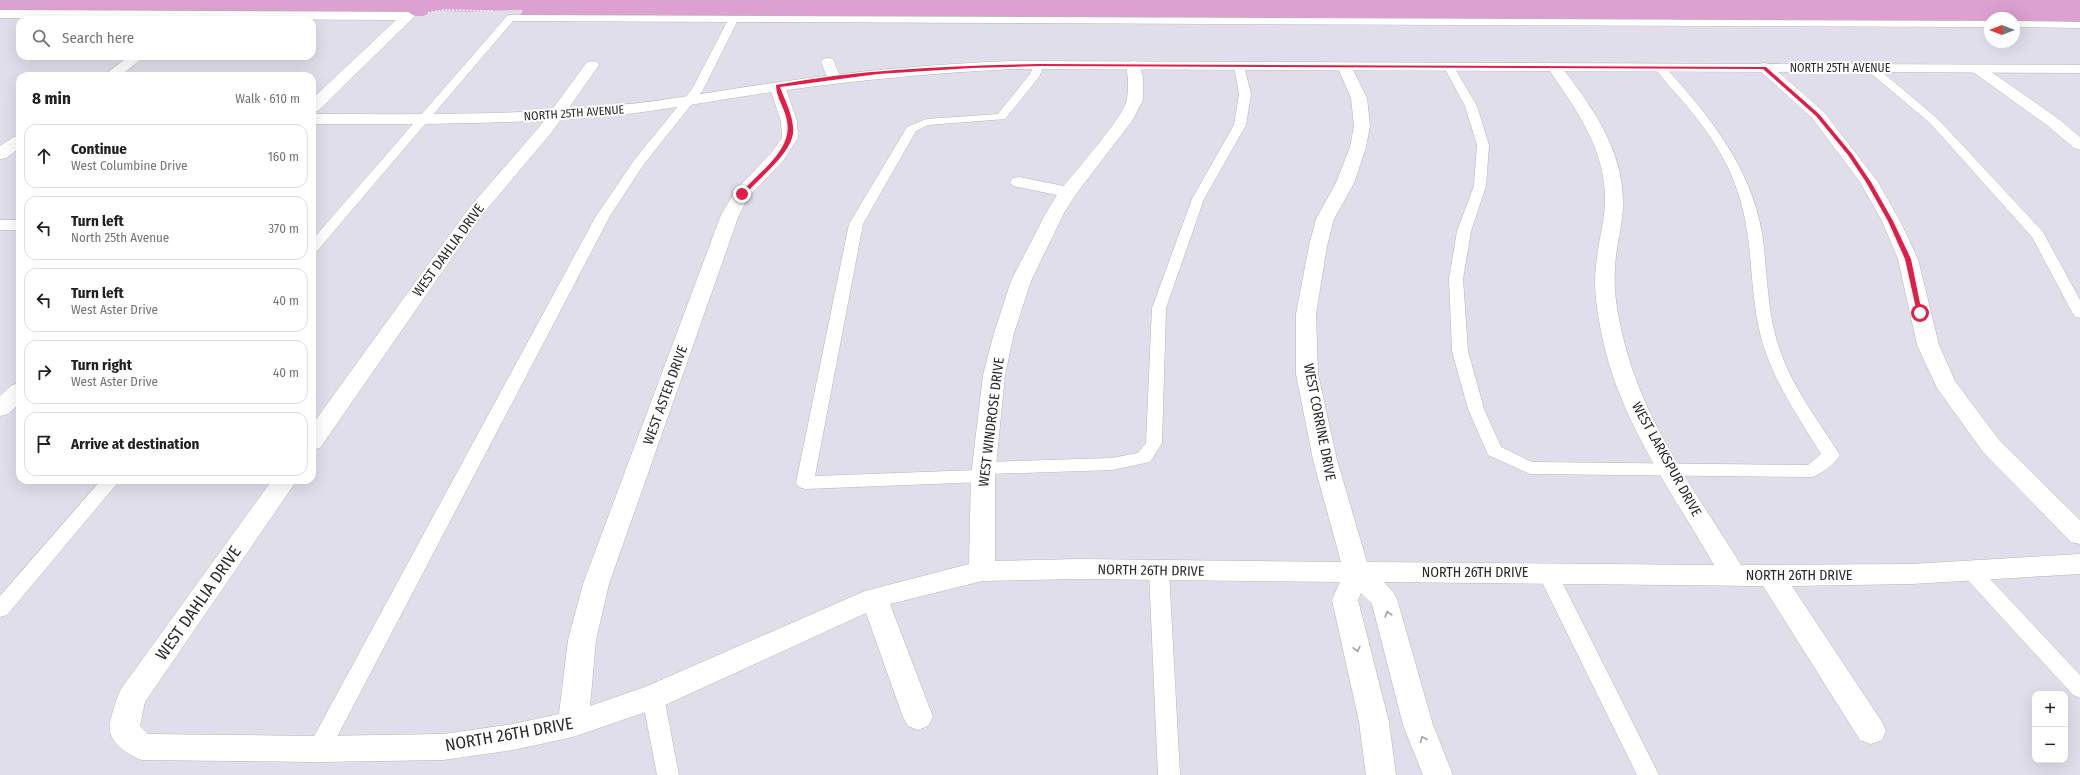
<!DOCTYPE html>
<meta charset="utf-8">
<style>
:root{--surface:#fff;--page:#f6f6f6;--text:#202124;--muted:#757577;--line:#e0e0e0}
body{margin:0;font-family:"Fira Sans Condensed",sans-serif;background:var(--page);color:var(--text)}
.controls{position:absolute;right:12px;bottom:12px;display:grid;overflow:hidden;border-radius:8px;box-shadow:0 4px 16px #0002}
.controls button{width:36px;height:36px;display:grid;place-items:center;padding:0;border:0;border-bottom:1px solid var(--line);background:var(--surface);color:var(--text);font:20px sans-serif}
.compass{position:absolute;left:1984px;top:12px;width:36px;height:36px;border-radius:50%;background:var(--surface);box-shadow:0 4px 16px #0002;rotate:270deg}
.stop{position:absolute;width:12px;height:12px;margin:-9px;border:3px solid #e11d48;border-radius:50%;background:#fff}
.stop.end{background:#e11d48;border-color:#fff;box-shadow:0 1px 4px #0008}
.list{margin:0;padding:0;list-style:none}
h2{display:flex;justify-content:space-between;align-items:center;height:52px;margin:0;padding:0 16px;font-size:17px}
h2 small{font-size:13px;font-weight:400;color:var(--muted)}
.list li{display:grid;grid-template-columns:26px 1fr auto;gap:12px;align-items:center;box-sizing:border-box;height:64px;margin:0 8px 8px;padding:0 8px;border:1px solid var(--line);border-radius:12px}
.list b{display:block;font-size:15px;white-space:nowrap}
.list p{margin:0;font-size:13px;white-space:nowrap;color:var(--muted)}
.list em{font-size:13px;font-style:normal;color:var(--muted)}
.icon{flex:none;width:22px;height:22px;fill:none;stroke:currentColor;stroke-width:2;stroke-linecap:round;stroke-linejoin:round}
.map{position:relative;flex:none;width:2080px;height:775px;overflow:hidden}
.search{position:absolute;background:var(--surface);box-shadow:0 4px 16px #0002;left:16px;top:16px;width:300px;height:44px;display:flex;align-items:center;gap:10px;box-sizing:border-box;padding:0 14px;border-radius:12px;color:var(--muted);font-size:15px}
.panel{position:absolute;background:var(--surface);box-shadow:0 4px 16px #0002;left:16px;top:72px;width:300px;height:412px;border-radius:12px}
.map>svg:first-child{display:block}
.green{fill:#dca1d0}
.lines{fill:none;stroke-linecap:round;stroke-linejoin:round}
.service-casing{stroke:#b6baaf;stroke-width:1}
.minor-casing{stroke:#b6baaf;stroke-width:1}
.tertiary-casing{stroke:#b6baaf;stroke-width:1}
.path{stroke:#fff;stroke-width:1.5;stroke-dasharray:2 1.5;stroke-linecap:butt}
.service{fill:#fff;fill-rule:evenodd}
.minor{fill:#fff;fill-rule:evenodd}
.tertiary{fill:#fff;fill-rule:evenodd}
.oneway{stroke:#a0a0a0}
.route{fill:#e11d48}
.labels{text-anchor:middle;stroke-width:4;stroke-linejoin:round;paint-order:stroke}
.far-street-label{font-size:12px;fill:#2b2b2b;stroke:#fff}
.street-label{font-size:14px;fill:#2b2b2b;stroke:#fff}
.near-street-label{font-size:17px;fill:#2b2b2b;stroke:#fff}
</style>
<div class="map">
<svg width="2080" height="775" viewBox="0 0 2080 775">
<rect width="100%" height="100%" fill="#e0deeb"/>
<path class="green" d="M 0,0 L 2080,0 L 2080,23 L 2014,23 L 2014,18 L 1990,18 L 1990,23 L 519,17 L 523,10 C 505,10 487,11 470,12 C 453,12 438,8 423,16 L 0,11 Z"/>
<g class="lines">
<g class="service-casing">
<path id="service" d="M 510,15 L 1990,21 L 1990,27 L 737,22 L 703,90 L 644,164 L 610,216 L 327,756 L 319,759 L 311,756 L 308,749 L 311,742 L 596,216 L 635,159 L 692,89 L 727,22 L 513,21 L 317,251 L 312,252 L 312,240 L 507,16 Z
M 2014,21 L 2080,22 L 2080,28 L 2014,27 Z
M 1039,62 L 1044,65 L 1039,77 L 1005,119 L 928,125 L 916,131 L 863,224 L 815,476 L 977,470 L 975,468 L 978,464 L 984,462 L 1112,458 L 1138,453 L 1146,443 L 1152,308 L 1192,199 L 1234,125 L 1239,94 L 1234,66 L 1239,63 L 1244,66 L 1251,94 L 1246,125 L 1204,199 L 1166,308 L 1162,443 L 1150,462 L 1112,470 L 990,474 L 992,476 L 989,480 L 983,482 L 805,489 L 799,487 L 796,483 L 849,224 L 907,127 L 926,119 L 998,114 L 1030,74 L 1035,63 Z
M 1449,64 L 1454,67 L 1477,106 L 1489,145 L 1486,186 L 1471,231 L 1463,279 L 1468,351 L 1484,409 L 1501,447 L 1532,462 L 1808,465 L 1821,454 C 1796,413 1767,372 1758,324 C 1749,278 1753,232 1736,187 C 1726,157 1706,129 1686,105 C 1676,93 1664,81 1655,68 L 1660,65 L 1664,66 C 1708,114 1751,167 1762,233 C 1768,273 1766,314 1781,353 C 1794,390 1819,421 1840,455 C 1834,464 1822,474 1812,477 L 1530,474 L 1488,455 L 1468,409 L 1452,351 L 1449,279 L 1457,231 L 1474,186 L 1477,145 L 1465,106 L 1444,67 Z
M 1871,65 L 1875,66 L 1938,119 L 2043,232 L 2080,300 L 2080,318 L 2075,317 L 2073,314 L 2032,237 L 1930,123 L 1867,70 L 1866,68 Z
M 101,480 L 120,480 L 7,615 L 0,617 L 0,596 Z
M 1970,563 L 1977,565 L 2080,675 L 2080,698 L 2073,695 L 1963,575 L 1960,570 L 1963,565 Z
M 1159,564 L 1166,566 L 1169,571 L 1180,775 L 1158,775 L 1149,571 L 1152,566 Z
M 1547,565 L 1554,567 L 1557,572 L 1659,775 L 1637,775 L 1537,572 L 1540,567 Z
M 653,688 L 660,691 L 664,697 L 679,775 L 657,775 L 642,697 L 646,691 Z"/>
</g>
<g class="minor-casing">
<path id="minor" d="M 0,10 L 408,12 L 415,16 L 318,111 L 312,113 L 312,99 L 396,20 L 0,18 Z
M 129,56 L 145,56 L 120,76 L 103,76 Z
M 828,58 L 833,59 L 841,79 L 839,82 L 829,82 L 821,62 L 823,59 Z
M 592,61 L 597,62 L 599,65 L 552,132 L 481,216 L 320,448 L 312,450 L 312,425 L 469,208 L 540,126 L 587,62 Z
M 1133,61 L 1138,62 L 1143,77 L 1143,100 L 1132,121 L 1076,194 L 1064,213 L 1031,281 L 1014,333 L 1005,375 L 995,476 L 995,561 L 1079,559 L 1341,562 L 1313,460 L 1296,374 L 1296,314 L 1309,246 L 1316,219 L 1336,183 L 1350,147 L 1354,126 L 1351,98 L 1337,66 L 1339,63 L 1349,63 L 1351,66 L 1367,98 L 1370,126 L 1366,147 L 1354,183 L 1334,219 L 1327,246 L 1316,314 L 1318,374 L 1337,460 L 1367,562 L 1714,565 C 1673,494 1621,422 1603,341 C 1598,316 1593,291 1596,266 C 1598,242 1606,218 1605,194 C 1603,144 1574,107 1547,67 L 1549,64 L 1559,64 C 1591,104 1624,151 1623,204 C 1623,225 1616,246 1615,267 C 1613,292 1618,317 1624,341 C 1644,423 1698,495 1741,565 L 1911,564 L 2080,554 L 2080,574 L 1911,584 L 1792,586 L 1882,722 L 1886,731 L 1882,740 L 1871,744 L 1860,740 L 1763,586 L 1384,582 L 1393,592 L 1397,599 L 1433,725 L 1453,775 L 1423,775 L 1403,725 L 1372,604 L 1361,593 L 1358,600 L 1389,722 L 1396,775 L 1366,775 L 1359,722 L 1332,600 L 1340,582 L 1079,579 L 982,581 L 890,604 L 933,717 L 928,726 L 918,730 L 908,726 L 903,717 L 866,613 L 663,706 L 573,737 L 513,750 L 443,760 L 319,762 L 142,760 C 130,756 113,745 110,732 C 108,723 117,697 121,689 L 272,480 L 297,480 L 145,702 L 140,726 L 148,734 L 319,736 L 443,734 L 513,724 L 559,714 L 568,640 L 583,584 L 721,215 L 736,190 L 771,153 L 782,138 L 781,121 L 769,86 L 772,83 L 782,83 L 785,86 L 797,121 L 798,138 L 783,161 L 749,196 L 739,215 L 609,584 L 596,640 L 590,706 L 645,687 L 865,591 L 969,564 L 971,476 L 983,375 L 994,333 L 1011,281 L 1046,213 L 1057,195 L 1013,186 L 1010,182 L 1013,178 L 1019,177 L 1064,186 C 1077,169 1124,117 1127,99 C 1129,87 1128,76 1126,65 L 1128,62 Z
M 1764,63 L 1769,64 L 1824,112 L 1878,182 L 1900,221 L 1918,259 L 1939,345 L 1955,381 L 1999,440 L 2080,520 L 2080,544 L 2071,542 L 1983,452 L 1937,388 L 1917,345 L 1898,259 L 1882,221 L 1860,182 L 1812,118 L 1759,70 L 1757,67 L 1759,64 Z
M 1978,65 L 1983,66 L 2060,120 L 2080,137 L 2080,150 L 2074,148 L 2048,126 L 1973,72 L 1971,69 L 1973,66 Z
M 20,135 L 20,148 L 6,158 L 0,159 L 0,146 L 14,137 Z
M 0,220 L 20,220 L 20,230 L 0,230 Z
M 20,383 L 20,403 L 8,414 L 0,416 L 0,396 L 12,385 Z"/>
</g>
<g class="tertiary-casing">
<path id="tertiary" d="M 1012,61 L 2080,65 L 2080,73 L 1012,69 C 934,73 857,80 780,91 C 726,98 673,109 619,115 C 517,125 414,124 312,124 L 312,114 C 414,114 517,116 619,105 C 673,100 726,89 780,82 C 857,71 934,64 1012,61 Z"/>
</g>
<path class="path" d="M 428,13 L 444,10 L 493,11"/>
<use href="#service" class="service"/>
<use href="#minor" class="minor"/>
<use href="#tertiary" class="tertiary"/>
</g>
<defs><path id="oneway-chevron" d="M-2-3.5L2.5 0L-2 3.5" fill="none" stroke-width="1.6" stroke-linecap="round" stroke-linejoin="round"/></defs>
<g class="oneway">
<use href="#oneway-chevron" transform="translate(1388 614) rotate(-105)"/>
<use href="#oneway-chevron" transform="translate(1357 649) rotate(77)"/>
<use href="#oneway-chevron" transform="translate(1423 739) rotate(-112)"/>
</g>
<path class="route" d="M 1039,64 L 1766,67 L 1819,114 L 1852,154 L 1871,182 L 1893,221 L 1911,259 L 1922,313 L 1920,315 L 1917,313 L 1905,259 L 1888,221 L 1866,182 L 1848,155 L 1816,116 L 1763,69 L 1039,66 L 972,68 L 878,74 L 780,87 C 785,101 797,122 792,138 C 787,156 757,181 744,195 L 740,194 C 757,173 793,151 787,121 C 785,109 776,97 776,85 C 862,69 951,66 1039,64 Z"/>
<g class="labels">
<g class="far-street-label">
<text x="1840" y="72">NORTH 25TH AVENUE</text>
<text transform="translate(574 113) rotate(-4)" y="4">NORTH 25TH AVENUE</text>
</g>
<g class="street-label">
<text transform="translate(448 250) rotate(-54)" y="5">WEST DAHLIA DRIVE</text>
<text transform="translate(665 395) rotate(-70)" y="5">WEST ASTER DRIVE</text>
<text transform="translate(991 422) rotate(-83)" y="5">WEST WINDROSE DRIVE</text>
<text transform="translate(1320 422) rotate(79)" y="5">WEST CORRINE DRIVE</text>
<text transform="translate(1667 459) rotate(61)" y="5">WEST LARKSPUR DRIVE</text>
<text transform="translate(1151 570) rotate(1)" y="5">NORTH 26TH DRIVE</text>
<text x="1475" y="577">NORTH 26TH DRIVE</text>
<text x="1799" y="580">NORTH 26TH DRIVE</text>
</g>
<g class="near-street-label">
<text transform="translate(198 603) rotate(-55)" y="6">WEST DAHLIA DRIVE</text>
<text transform="translate(509 734) rotate(-10)" y="6">NORTH 26TH DRIVE</text>
</g>
</g>
</svg>
<div class="controls">
<button>+</button>
<button>−</button>
</div>
<svg class="compass" viewBox="-18 -18 36 36"><path d="M0-13l5 13h-10z" fill="#e53935"/><path d="M0 13l5-13h-10z" fill="#757577"/></svg>
<div class="stop" style="left:1920px;top:313px"></div>
<div class="stop end" style="left:742px;top:194px"></div>
<div class="search"><svg class="icon" aria-label="search" viewBox="0 0 24 24"><circle cx="10" cy="10" r="6"/><path d="M15 15l6 6"/></svg>Search here</div>
<section class="panel">
<h2>8 min<small>Walk · 610 m</small></h2>
<ul class="list">
<li><svg class="icon" aria-label="ahead" viewBox="0 0 24 24"><path d="M12 20V5M6 11l6-6 6 6"/></svg><div><b>Continue</b><p>West Columbine Drive</p></div><em>160 m</em></li>
<li><svg class="icon" aria-label="left" viewBox="0 0 24 24"><path d="M17 20v-9H6M10 6l-5 5 5 5"/></svg><div><b>Turn left</b><p>North 25th Avenue</p></div><em>370 m</em></li>
<li><svg class="icon" aria-label="left" viewBox="0 0 24 24"><path d="M17 20v-9H6M10 6l-5 5 5 5"/></svg><div><b>Turn left</b><p>West Aster Drive</p></div><em>40 m</em></li>
<li><svg class="icon" aria-label="right" viewBox="0 0 24 24"><path d="M7 20v-9h11M14 6l5 5-5 5"/></svg><div><b>Turn right</b><p>West Aster Drive</p></div><em>40 m</em></li>
<li><svg class="icon" aria-label="arrive" viewBox="0 0 24 24"><path d="M6 21V4h12l-3 4 3 4H6"/></svg><div><b>Arrive at destination</b></div></li>
</ul>
</section>
</div>
